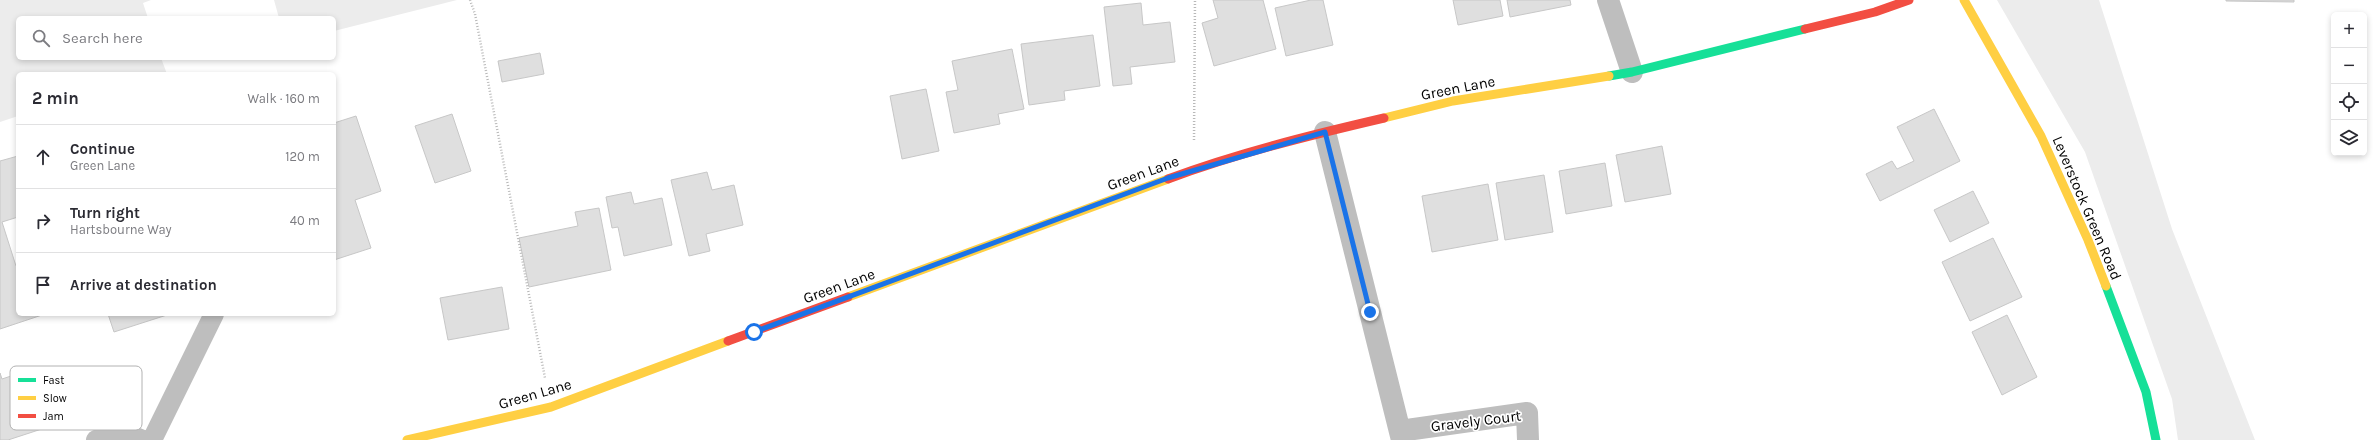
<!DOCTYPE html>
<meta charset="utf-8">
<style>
:root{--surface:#fff;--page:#f7f7f7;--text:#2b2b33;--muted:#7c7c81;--line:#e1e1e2}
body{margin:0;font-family:Karla,sans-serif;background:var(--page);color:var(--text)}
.controls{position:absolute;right:12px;top:12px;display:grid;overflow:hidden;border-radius:6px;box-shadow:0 2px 6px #0003}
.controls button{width:36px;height:36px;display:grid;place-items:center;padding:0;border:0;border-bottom:1px solid var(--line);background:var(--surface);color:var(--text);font:20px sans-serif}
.stop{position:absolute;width:12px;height:12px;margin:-9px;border:3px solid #1a73e8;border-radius:50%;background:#fff}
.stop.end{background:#1a73e8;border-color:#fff;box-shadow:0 1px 4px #0008}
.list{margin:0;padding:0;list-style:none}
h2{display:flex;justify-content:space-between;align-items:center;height:52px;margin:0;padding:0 16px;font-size:17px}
h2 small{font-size:13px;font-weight:400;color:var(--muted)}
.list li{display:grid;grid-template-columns:26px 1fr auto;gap:12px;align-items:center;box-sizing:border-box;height:64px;padding:0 16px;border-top:1px solid var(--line)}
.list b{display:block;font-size:15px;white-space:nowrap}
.list p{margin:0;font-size:13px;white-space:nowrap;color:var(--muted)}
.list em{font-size:13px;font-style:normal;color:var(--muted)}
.icon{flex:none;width:22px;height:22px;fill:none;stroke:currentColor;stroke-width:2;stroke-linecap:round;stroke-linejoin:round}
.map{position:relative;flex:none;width:2379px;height:440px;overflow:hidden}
.search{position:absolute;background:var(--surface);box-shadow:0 2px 6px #0003;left:16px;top:16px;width:320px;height:44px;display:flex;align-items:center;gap:10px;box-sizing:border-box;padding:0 14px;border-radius:6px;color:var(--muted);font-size:15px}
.panel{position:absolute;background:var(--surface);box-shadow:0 2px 6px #0003;left:16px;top:72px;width:320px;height:244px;border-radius:6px}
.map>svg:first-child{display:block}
.green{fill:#ececec}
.building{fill:#dfdfdf;stroke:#c7c7c7}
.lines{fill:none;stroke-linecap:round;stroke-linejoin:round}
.path{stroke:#b9b9b9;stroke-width:2.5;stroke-dasharray:1 2;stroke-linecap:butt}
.lane{stroke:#bebebe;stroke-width:20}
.street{stroke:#bebebe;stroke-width:22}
.fast{stroke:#16e098;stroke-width:9}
.slow{stroke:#ffcf43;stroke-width:9}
.jam{stroke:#f24e42;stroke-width:9}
.route{stroke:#1a73e8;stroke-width:5}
.labels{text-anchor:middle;stroke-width:3.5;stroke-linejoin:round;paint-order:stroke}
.street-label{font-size:15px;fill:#000;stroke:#fff}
.key{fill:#fff;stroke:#b2b2b2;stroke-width:1}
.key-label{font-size:11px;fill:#000}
</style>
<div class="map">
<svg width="2379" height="440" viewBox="0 0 2379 440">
<rect width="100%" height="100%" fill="#fff"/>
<path class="green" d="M 0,0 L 151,0 L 143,3 L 148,18 L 18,18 L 18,58 L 161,58 L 167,74 L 18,74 L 18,116 L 0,122 Z
M 274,0 L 457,0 L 334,31 L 334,18 L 279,18 Z
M 1997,0 L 2099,0 L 2172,229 L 2255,440 L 2178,440 L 2172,399 L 2085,152 Z"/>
<path class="building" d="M 1213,0 L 1263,0 L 1276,49 L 1214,66 L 1202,23 L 1218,18 Z
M 1311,0 L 1323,0 L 1333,45 L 1286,56 L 1275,8 Z
M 1453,0 L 1500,0 L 1503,16 L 1458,25 Z
M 1507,0 L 1570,0 L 1571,5 L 1510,17 Z
M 2226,0 L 2294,0 L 2294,2 L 2226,1 Z
M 1141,3 L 1143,25 L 1170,22 L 1175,62 L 1130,67 L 1132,84 L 1113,86 L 1104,7 Z
M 1093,35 L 1100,86 L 1064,91 L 1065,100 L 1029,105 L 1021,44 Z
M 1012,49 L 1024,109 L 998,114 L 1000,124 L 954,133 L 946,92 L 958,90 L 952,61 Z
M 540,53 L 544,74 L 502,82 L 498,61 Z
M 926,89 L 939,151 L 902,159 L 890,96 Z
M 1934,109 L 1960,161 L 1880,201 L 1866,174 L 1892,161 L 1897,169 L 1914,161 L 1897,127 Z
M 452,114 L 471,171 L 435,183 L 415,126 Z
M 356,116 L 381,191 L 355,200 L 371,248 L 334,260 L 334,123 Z
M 1662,146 L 1671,194 L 1625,202 L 1616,155 Z
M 18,156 L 18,217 L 2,222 L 16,266 L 18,265 L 18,314 L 45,314 L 0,329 L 0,161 Z
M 1605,163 L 1612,206 L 1566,214 L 1559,171 Z
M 707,172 L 712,190 L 734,185 L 743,225 L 706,234 L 710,251 L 689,256 L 671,180 Z
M 1544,175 L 1553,232 L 1505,240 L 1496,183 Z
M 1488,184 L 1498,240 L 1432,252 L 1422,196 Z
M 1973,191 L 1989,223 L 1950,242 L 1934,210 Z
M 631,192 L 634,204 L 662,198 L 672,245 L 624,256 L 618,227 L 612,228 L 606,197 Z
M 599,208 L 611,270 L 529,287 L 519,238 L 578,226 L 575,212 Z
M 1993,238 L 2022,297 L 1970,321 L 1942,262 Z
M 502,287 L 509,329 L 448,340 L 440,298 Z
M 108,314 L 170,314 L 114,332 Z
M 2007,315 L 2037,377 L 2002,395 L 1972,332 Z
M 35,368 L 54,425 L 8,440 L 0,440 L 0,373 L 2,379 Z"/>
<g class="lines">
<path class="path" d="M 470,0 L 475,14 L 545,378
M 1194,140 L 1195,0"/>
<path class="lane" d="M 96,440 L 121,431 L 143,440
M 152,440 L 214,314"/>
<path class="street" d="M 1608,0 L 1632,72
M 1325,132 L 1402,440
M 1400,431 L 1527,413 L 1528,440"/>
<path class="fast" d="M 1609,76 L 1632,72 L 1805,29
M 2106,286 L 2146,392 L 2156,440"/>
<path class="slow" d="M 1964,0 L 2041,136 L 2088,240 L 2106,286
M 1384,118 L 1453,101 L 1609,76
M 848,297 L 1168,179
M 407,440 L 551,407 L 728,341"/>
<path class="jam" d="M 1805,29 L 1875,12 L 1909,0
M 1168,179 C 1238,153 1311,135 1384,118
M 728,341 L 848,297"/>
</g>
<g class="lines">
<path class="route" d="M 754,332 L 1168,178 L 1325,132 L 1370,312"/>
</g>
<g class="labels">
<g class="street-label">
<text transform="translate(1458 88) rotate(-11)" y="5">Green Lane</text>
<text transform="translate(1143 173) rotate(-20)" y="5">Green Lane</text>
<text transform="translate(2087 208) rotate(67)" y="5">Leverstock Green Road</text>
<text transform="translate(839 286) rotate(-20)" y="5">Green Lane</text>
<text transform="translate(535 394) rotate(-16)" y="5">Green Lane</text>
<text transform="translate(1476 421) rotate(-7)" y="5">Gravely Court</text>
</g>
</g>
<rect x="10" y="366" width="132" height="64" rx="6" class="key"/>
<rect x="18" y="378" width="18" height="4" fill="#16e098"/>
<rect x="18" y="396" width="18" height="4" fill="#ffcf43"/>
<rect x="18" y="414" width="18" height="4" fill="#f24e42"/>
<g class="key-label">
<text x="43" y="384">Fast</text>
<text x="43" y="402">Slow</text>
<text x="43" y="420">Jam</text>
</g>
</svg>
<div class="controls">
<button>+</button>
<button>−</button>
<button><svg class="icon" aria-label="locate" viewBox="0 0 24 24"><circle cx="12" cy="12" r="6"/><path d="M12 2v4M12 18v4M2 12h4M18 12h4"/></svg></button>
<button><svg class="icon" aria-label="layers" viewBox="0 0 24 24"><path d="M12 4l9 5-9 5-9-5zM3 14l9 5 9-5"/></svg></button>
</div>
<div class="stop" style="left:754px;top:332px"></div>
<div class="stop end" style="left:1370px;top:312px"></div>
<div class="search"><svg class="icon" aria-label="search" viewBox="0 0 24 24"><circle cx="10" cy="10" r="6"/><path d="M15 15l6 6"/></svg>Search here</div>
<section class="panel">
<h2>2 min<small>Walk · 160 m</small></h2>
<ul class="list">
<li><svg class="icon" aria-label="ahead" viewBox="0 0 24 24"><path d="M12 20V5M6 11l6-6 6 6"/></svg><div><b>Continue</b><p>Green Lane</p></div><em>120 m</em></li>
<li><svg class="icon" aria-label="right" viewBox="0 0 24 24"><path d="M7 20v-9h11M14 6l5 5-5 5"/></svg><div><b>Turn right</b><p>Hartsbourne Way</p></div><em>40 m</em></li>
<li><svg class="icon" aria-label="arrive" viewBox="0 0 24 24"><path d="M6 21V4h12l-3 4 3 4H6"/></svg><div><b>Arrive at destination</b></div></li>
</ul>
</section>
</div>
